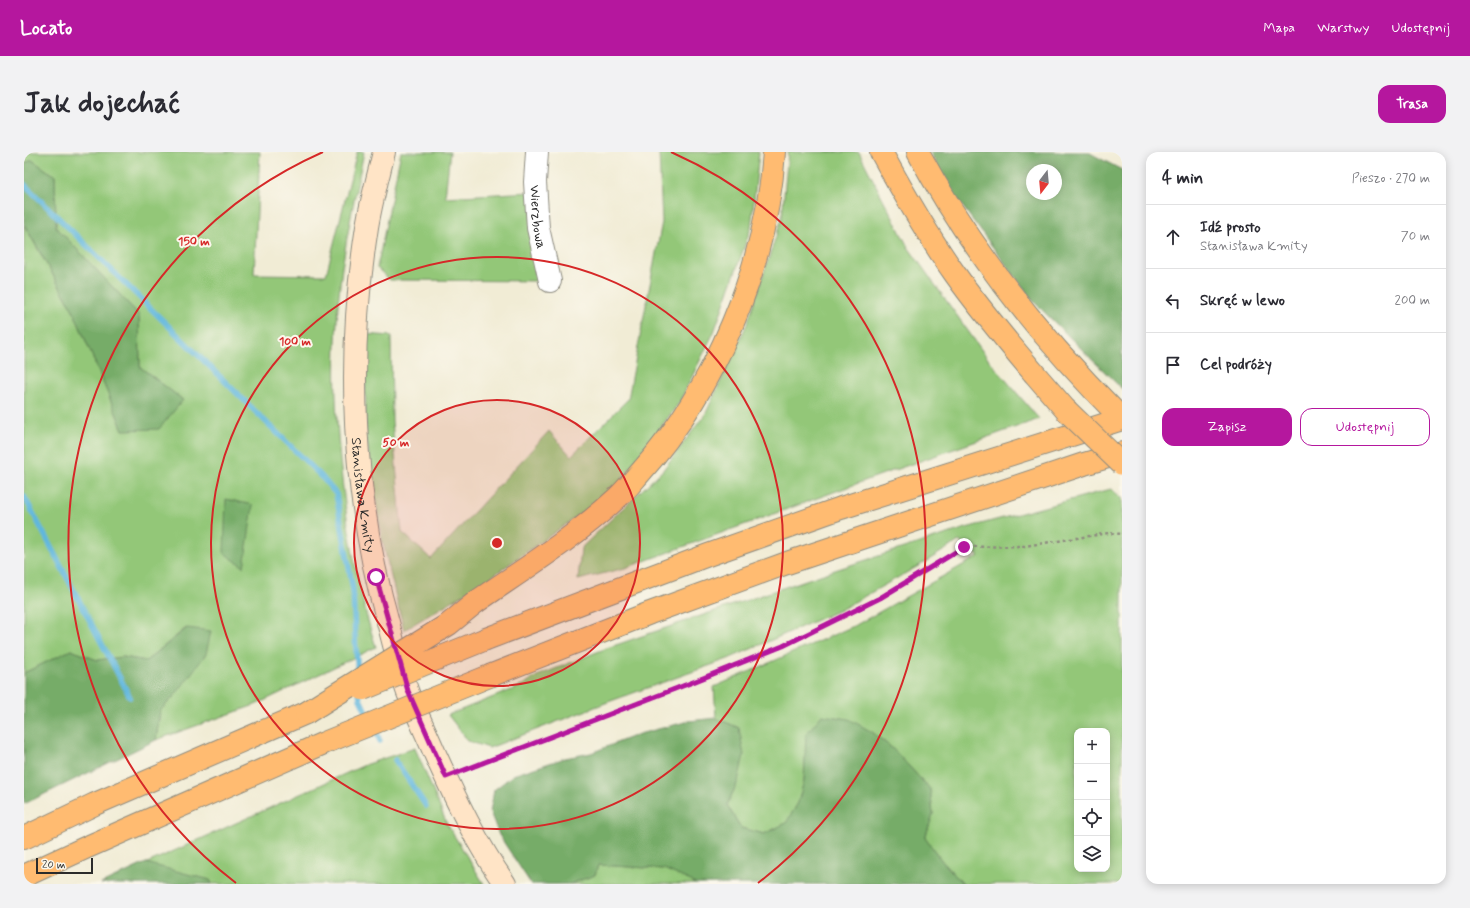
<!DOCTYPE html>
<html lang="pl">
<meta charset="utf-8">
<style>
:root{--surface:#fff;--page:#f2f2f3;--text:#2b2b33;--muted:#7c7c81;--line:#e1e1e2;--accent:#b5179e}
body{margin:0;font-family:Mynerve,sans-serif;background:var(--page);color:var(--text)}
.controls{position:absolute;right:12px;bottom:12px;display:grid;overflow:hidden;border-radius:8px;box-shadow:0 2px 10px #0003}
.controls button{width:36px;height:36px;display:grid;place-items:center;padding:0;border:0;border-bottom:1px solid var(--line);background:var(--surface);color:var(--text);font:20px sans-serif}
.compass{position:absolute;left:1002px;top:12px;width:36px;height:36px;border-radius:50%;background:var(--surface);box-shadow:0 2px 10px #0003;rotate:196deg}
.scale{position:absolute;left:12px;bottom:10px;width:57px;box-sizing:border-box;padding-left:4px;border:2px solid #2b2b2b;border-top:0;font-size:11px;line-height:14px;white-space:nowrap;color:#2b2b2b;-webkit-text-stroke:3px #fbf7ec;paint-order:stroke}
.stop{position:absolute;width:12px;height:12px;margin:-9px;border:3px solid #b5179e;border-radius:50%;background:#fff}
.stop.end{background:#b5179e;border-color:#fff;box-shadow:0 1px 4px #0008}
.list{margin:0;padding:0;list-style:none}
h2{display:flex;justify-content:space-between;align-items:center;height:52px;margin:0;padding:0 16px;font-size:17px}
h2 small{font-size:13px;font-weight:400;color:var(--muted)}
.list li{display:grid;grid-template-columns:26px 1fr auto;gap:12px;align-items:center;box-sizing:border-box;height:64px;padding:0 16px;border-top:1px solid var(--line)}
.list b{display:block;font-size:15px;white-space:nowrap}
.list p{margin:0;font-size:13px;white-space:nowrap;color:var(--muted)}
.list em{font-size:13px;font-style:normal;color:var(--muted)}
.actions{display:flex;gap:8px;padding:12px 16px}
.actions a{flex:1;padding:9px 0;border:1px solid var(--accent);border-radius:12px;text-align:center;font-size:14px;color:var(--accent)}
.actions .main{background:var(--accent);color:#fff}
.icon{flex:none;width:22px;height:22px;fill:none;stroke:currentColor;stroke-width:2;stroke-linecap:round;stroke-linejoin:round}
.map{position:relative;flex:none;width:1098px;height:732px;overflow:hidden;border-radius:12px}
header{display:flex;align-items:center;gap:24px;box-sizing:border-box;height:56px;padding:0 20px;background:var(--accent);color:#fff}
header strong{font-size:19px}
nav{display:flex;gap:22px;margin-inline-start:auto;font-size:14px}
.intro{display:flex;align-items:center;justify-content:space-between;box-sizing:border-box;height:96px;padding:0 24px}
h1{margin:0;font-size:28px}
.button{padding:10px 18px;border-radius:12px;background:var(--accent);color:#fff;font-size:14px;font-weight:700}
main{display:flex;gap:24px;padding:0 24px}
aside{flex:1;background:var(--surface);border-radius:12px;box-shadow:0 2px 10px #0003}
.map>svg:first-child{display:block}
.green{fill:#93c778;stroke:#5f7952;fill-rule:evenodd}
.forest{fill:#76ac68;stroke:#506c4a;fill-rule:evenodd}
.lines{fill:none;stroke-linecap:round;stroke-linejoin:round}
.stream{stroke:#61b7dd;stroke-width:5.5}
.street-casing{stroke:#8e8c80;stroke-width:24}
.secondary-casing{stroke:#8e8c80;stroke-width:24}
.highway-casing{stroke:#8e8c80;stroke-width:24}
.path{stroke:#8e8c80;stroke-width:2.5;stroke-dasharray:3 3;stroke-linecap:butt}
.street{stroke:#fff;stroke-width:22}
.secondary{stroke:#ffe4c6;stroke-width:22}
.highway{stroke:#ffbb71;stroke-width:22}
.highway-bridge-casing{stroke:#8e8c80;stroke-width:24;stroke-linecap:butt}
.highway-bridge{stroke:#ffbb71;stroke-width:22}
.route{stroke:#b5179e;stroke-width:5}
.ring{fill:none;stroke:#d62828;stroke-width:2}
.labels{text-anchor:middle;stroke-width:4;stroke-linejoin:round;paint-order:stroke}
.street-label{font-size:14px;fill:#2b2b2b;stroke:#fbf7ec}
.centre{fill:#d62828;stroke:#fbf7ec;stroke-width:2}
.ring-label{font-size:12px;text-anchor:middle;font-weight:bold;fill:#d62828;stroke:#fbf7ec;stroke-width:4;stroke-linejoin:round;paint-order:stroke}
</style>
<header>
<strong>Locato</strong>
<nav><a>Mapa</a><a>Warstwy</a><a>Udostępnij</a></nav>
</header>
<div class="intro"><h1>Jak dojechać</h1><a class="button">Trasa</a></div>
<main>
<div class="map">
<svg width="1098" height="732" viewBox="0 0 1098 732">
<rect width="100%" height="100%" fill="#fbf7ec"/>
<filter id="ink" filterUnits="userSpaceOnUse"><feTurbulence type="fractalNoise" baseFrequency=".025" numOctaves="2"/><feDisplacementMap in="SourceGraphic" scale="8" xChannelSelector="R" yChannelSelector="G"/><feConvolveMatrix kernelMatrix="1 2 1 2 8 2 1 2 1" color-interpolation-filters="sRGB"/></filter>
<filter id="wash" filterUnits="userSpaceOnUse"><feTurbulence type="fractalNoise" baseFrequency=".012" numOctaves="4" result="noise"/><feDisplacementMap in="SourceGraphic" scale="16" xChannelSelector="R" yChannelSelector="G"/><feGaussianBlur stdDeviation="0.9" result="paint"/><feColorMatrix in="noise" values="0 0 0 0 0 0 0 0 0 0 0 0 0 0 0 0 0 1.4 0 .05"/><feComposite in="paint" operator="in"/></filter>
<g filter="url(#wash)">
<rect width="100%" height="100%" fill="#f1ecd5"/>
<path class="green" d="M 0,0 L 236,0 L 230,122 L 302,123 L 333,0 L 340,0 C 332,38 324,77 318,116 C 307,199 311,283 323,366 C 330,410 338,453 352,495 L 231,553 L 132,588 L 136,559 L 152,542 L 162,476 L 122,509 L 99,505 L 73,508 L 47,498 L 0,521 L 0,73 L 49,158 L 99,278 L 159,248 L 116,215 L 115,163 L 32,75 L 31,24 L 8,8 L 0,12 Z
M 377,0 L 426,0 L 421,45 L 507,40 L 519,129 L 366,128 L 353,116 Z
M 635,0 L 735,0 L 727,76 L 690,180 L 655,251 L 588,340 L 460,430 L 380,478 L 357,383 L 342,283 L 341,182 L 367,184 L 368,269 L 378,380 L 407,407 L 525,279 L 547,304 L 604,247 L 638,70 Z
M 764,0 L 835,0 L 844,18 L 884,95 L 964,207 L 1015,267 L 865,320 L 601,416 L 554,428 L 557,396 L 639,318 L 682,261 L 723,172 L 758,66 Z
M 1087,337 L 1098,346 L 1098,732 L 939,732 L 918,709 L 901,686 L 909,662 L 906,637 L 869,597 L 848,580 L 783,582 L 780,629 L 774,651 L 762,672 L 740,682 L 717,676 L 703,653 L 714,629 L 715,576 L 692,566 L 690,535 L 832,473 L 955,404 L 935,389 L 898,412 L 816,458 L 704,507 L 584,550 L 465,596 L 444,589 L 424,563 L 495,535 L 513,524 L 583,496 L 811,418 L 942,376 ZM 1053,579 L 1083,579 L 1083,717 L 1053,717 Z
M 391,596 L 423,672 L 460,732 L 188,732 L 186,728 L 121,712 L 343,612 Z
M 574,713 L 640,717 L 670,730 L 670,732 L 546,732 L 571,723 Z"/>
<path class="forest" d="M 906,0 L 1064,0 L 1098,18 L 1098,237 L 1009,149 L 924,35 ZM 1008,18 L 1032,18 L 1032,42 L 1008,42 Z
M 8,8 L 31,24 L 32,75 L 115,163 L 116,215 L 159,248 L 135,277 L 99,278 L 49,158 L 0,72 L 0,12 Z
M 202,347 L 229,353 L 220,415 L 200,401 Z
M 163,476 L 187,479 L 182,502 L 152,542 L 136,559 L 132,588 L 0,652 L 0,521 L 47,498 L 73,508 L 99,505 L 122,509 Z
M 798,563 L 825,567 L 848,580 L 869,597 L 906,637 L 909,662 L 901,686 L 918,709 L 939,732 L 670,732 L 669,730 L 640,717 L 574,713 L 571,723 L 546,732 L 507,732 L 475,683 L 466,660 L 470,638 L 489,623 L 541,606 L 567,601 L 615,582 L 665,569 L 692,566 L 715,576 L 720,603 L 714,629 L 703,653 L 717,676 L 740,682 L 762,671 L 774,651 L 780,629 L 782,582 Z
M 122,711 L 186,728 L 188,732 L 77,732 Z"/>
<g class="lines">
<path class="stream" d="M 0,32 L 297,324 L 312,342 L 329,438 L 331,485 L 334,522
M 0,344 L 106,545
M 335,540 L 336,547 L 346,568
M 350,575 L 356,589
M 371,608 L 402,654"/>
</g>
</g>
<g filter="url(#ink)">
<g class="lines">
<g class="street-casing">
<g id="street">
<path id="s1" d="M 513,0 L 511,30 L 514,76 L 526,129"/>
</g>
</g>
<g class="secondary-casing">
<g id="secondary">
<path id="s2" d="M 360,0 C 354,25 347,50 343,75 C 322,208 328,345 365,474 C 371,496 376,519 384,541 C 393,562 403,583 412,604 C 432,648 453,692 481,732"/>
</g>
</g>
<g class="highway-casing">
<path id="highway" d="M 857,0 C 880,42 904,84 931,122 C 955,156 982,188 1009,220
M 894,0 C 947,99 1018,187 1098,267
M 452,450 C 500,417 550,386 593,346 C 601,339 608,330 616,321 C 691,237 743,114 750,0
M 462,487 L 684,403 L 817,356 L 1098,267
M 468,523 L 626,461 L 763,411 L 1060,312 L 1098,301
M 0,686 L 71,652 L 282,561"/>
</g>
<path class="path" d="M 441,618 L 669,530 L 759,494 L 856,446 L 940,395 L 1001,394 L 1085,381 L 1098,382"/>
<use href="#street" class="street"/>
<use href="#secondary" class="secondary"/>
<use href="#highway" class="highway"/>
<g class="highway-bridge-casing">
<path id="highway-bridge" d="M 1009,220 L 1041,257 L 1098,312
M 339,537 L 462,487
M 282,561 L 425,472 L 452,450
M 0,724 L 61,696 L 300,591 L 468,523"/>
</g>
<use href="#highway-bridge" class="highway-bridge"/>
</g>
</g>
<g class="lines" filter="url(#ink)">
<path class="route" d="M 352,425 L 384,539 L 422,625 L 669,530 L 759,494 L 856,446 L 940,395"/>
</g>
<circle cx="473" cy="391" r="143" fill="#d62828" fill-opacity=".12"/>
<g class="ring">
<circle cx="473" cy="391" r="143"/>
<circle cx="473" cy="391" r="286"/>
<path d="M212 731A428 428 0 0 1 299 0M647 0A428 428 0 0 1 734 731"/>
</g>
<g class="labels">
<g class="street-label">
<text dy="5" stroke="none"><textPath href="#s1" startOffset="65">Wierzbowa</textPath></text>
<text dy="5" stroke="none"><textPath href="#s2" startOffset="346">Stanisława Kmity</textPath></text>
</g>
</g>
<circle cx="473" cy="391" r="6" class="centre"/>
<g class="ring-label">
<text x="170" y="93">150 m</text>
<text x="271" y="193">100 m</text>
<text x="372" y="294">50 m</text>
</g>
</svg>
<div class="controls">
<button>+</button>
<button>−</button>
<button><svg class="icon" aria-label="locate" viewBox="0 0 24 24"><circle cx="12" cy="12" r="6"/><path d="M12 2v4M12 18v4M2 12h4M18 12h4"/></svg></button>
<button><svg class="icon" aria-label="layers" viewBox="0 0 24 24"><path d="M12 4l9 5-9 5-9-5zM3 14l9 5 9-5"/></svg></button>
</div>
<svg class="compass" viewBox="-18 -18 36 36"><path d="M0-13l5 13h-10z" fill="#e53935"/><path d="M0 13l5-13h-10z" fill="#7c7c81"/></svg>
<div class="scale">20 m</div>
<div class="stop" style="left:352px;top:425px"></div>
<div class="stop end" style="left:940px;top:395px"></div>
</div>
<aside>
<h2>4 min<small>Pieszo · 270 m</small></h2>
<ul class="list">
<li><svg class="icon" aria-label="ahead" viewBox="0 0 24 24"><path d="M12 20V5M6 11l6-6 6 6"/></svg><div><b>Idź prosto</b><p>Stanisława Kmity</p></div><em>70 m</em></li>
<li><svg class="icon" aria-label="left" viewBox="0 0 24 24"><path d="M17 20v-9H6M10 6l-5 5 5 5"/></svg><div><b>Skręć w lewo</b></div><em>200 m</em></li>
<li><svg class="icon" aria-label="arrive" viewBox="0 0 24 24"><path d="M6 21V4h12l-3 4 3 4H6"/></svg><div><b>Cel podróży</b></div></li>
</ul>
<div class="actions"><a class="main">Zapisz</a><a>Udostępnij</a></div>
</aside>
</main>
